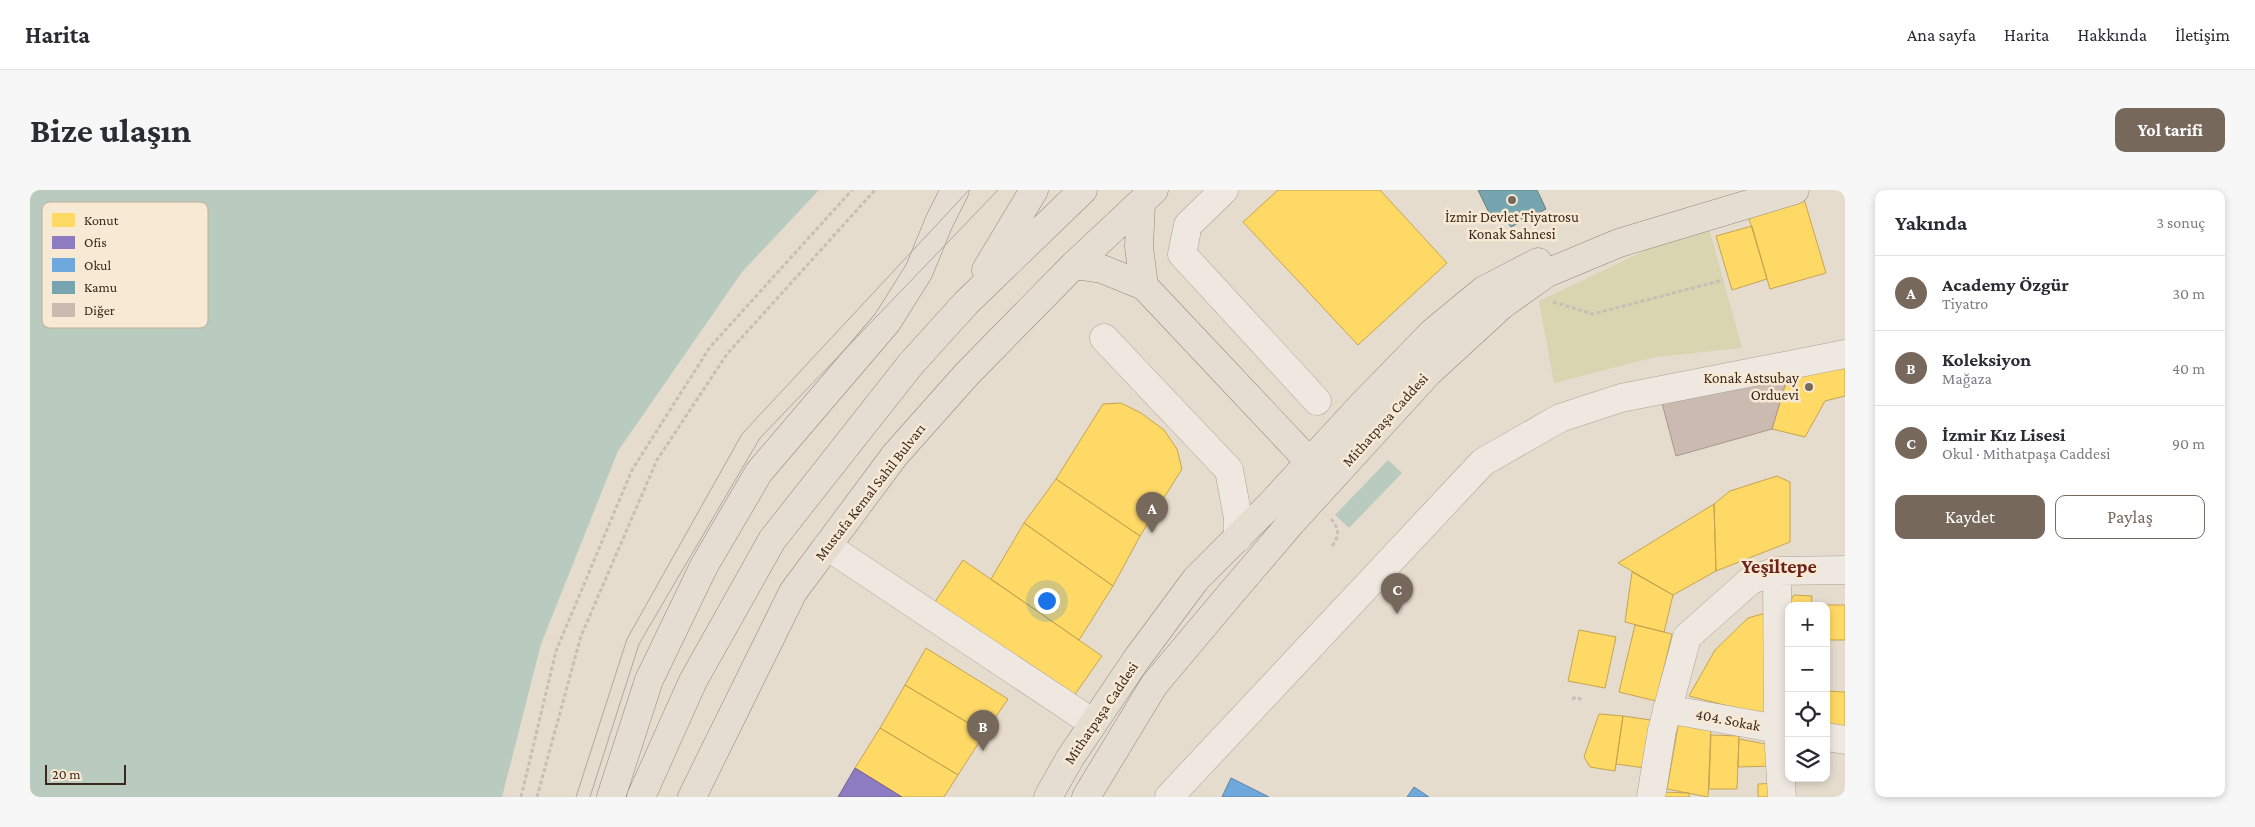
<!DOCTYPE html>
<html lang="tr">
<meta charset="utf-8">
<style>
:root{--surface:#fff;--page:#f7f7f7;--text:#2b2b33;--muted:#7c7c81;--line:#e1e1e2;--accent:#77685c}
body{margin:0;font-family:"Crimson Pro",serif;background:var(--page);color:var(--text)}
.controls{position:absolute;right:15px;bottom:15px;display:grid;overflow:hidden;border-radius:10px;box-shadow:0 2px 8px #0003}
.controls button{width:45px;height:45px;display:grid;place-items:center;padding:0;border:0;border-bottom:1px solid var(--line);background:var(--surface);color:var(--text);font:25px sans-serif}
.scale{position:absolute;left:15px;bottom:12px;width:81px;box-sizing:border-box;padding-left:5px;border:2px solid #3b291e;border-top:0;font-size:14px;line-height:18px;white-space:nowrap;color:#3b291e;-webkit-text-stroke:4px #f7e9d4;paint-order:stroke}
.you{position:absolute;left:1016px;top:410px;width:18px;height:18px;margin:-12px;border:4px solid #fff;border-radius:50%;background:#1a73e8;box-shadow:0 0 0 8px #1a73e833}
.badge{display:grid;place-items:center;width:32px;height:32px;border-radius:50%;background:var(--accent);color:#fff;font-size:16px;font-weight:700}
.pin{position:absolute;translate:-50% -41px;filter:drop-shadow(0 1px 2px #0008)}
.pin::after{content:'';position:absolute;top:26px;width:18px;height:15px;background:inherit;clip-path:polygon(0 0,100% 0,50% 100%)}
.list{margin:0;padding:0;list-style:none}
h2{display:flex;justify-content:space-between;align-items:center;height:65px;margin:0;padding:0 20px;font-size:21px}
h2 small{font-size:16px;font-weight:400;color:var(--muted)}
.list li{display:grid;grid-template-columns:32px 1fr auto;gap:15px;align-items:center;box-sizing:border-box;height:75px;padding:0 20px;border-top:1px solid var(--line)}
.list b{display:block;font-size:19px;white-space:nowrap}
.list p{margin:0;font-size:16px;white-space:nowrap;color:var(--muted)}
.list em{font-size:16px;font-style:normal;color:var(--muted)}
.actions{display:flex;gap:10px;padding:15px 20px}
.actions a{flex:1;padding:11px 0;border:1px solid var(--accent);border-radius:10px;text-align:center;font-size:18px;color:var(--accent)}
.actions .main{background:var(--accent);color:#fff}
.icon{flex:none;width:28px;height:28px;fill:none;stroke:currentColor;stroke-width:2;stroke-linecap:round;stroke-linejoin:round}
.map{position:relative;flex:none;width:1815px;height:607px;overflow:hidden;border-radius:10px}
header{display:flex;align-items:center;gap:30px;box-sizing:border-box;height:70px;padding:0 25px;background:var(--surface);border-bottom:1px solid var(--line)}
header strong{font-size:24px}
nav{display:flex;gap:28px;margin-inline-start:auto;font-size:18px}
.intro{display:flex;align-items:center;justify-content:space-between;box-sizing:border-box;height:120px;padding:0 30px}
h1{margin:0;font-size:35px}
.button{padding:12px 22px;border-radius:10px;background:var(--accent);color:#fff;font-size:18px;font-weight:700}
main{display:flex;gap:30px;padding:0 30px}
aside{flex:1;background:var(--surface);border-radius:10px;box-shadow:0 2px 8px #0003}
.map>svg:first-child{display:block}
.green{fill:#d9d5b0}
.water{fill:#b9cabe}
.homes{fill:#ffd966;stroke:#c4a450}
.offices{fill:#8e7cc3;stroke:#756392}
.schools{fill:#6fa8dc;stroke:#5f82a3}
.public{fill:#76a5af;stroke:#648084}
.building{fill:#cabaaf;stroke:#a7978d}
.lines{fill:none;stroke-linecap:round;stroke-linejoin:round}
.minor-casing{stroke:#aba197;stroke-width:29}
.major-casing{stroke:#91877e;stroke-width:29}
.path{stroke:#c7bfb6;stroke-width:3;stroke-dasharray:4 2.5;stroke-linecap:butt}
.minor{stroke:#eee8e0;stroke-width:28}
.major{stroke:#e6ddd1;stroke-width:28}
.tram{stroke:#aea7a0;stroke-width:1}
.poi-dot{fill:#77685c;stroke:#f7e9d4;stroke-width:2}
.labels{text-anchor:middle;stroke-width:5;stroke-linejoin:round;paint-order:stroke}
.poi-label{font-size:15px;fill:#3b291e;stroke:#f7e9d4}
.street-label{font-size:15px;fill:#3b291e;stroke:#f7e9d4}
.district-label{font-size:20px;font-weight:bold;fill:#6a221b;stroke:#f7e9d4}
.key{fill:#f7e9d4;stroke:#bfaf9d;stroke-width:1}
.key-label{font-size:14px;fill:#3b291e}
</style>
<header>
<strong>Harita</strong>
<nav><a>Ana sayfa</a><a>Harita</a><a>Hakkında</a><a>İletişim</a></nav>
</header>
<div class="intro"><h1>Bize ulaşın</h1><a class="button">Yol tarifi</a></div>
<main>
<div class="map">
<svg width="1815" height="607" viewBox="0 0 1815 607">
<rect width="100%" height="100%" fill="#e6dcce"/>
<path class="green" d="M 1677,31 L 1712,158 L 1626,167 L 1524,193 L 1509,111 Z"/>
<path class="water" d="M 0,0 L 789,0 L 712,82 L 588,261 L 511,454 L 472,607 L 0,607 Z
M 1358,270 L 1372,283 L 1319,338 L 1305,325 Z"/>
<path class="homes" d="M 1248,0 L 1350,0 L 1417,73 L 1328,155 L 1213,32 Z
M 1774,9 L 1796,83 L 1740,99 L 1718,25 Z
M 1722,36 L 1737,89 L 1702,100 L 1686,46 Z
M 1815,171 L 1815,206 L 1795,211 L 1775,247 L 1742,239 L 1758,185 Z
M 1091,213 L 1111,223 L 1134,240 L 1147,259 L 1152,279 L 1110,346 L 1026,289 L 1073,214 Z
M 1747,286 L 1760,292 L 1760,352 L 1686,381 L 1684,314 L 1700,301 Z
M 1026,289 L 1110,346 L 1083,396 L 994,333 Z
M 1684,314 L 1686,381 L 1643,405 L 1588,373 Z
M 994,333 L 1083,396 L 1049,450 L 961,389 Z
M 933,370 L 1072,466 L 1043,507 L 905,412 Z
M 1602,382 L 1643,405 L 1634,442 L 1595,432 Z
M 1764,405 L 1782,406 L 1781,416 L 1759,416 L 1756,418 Z
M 1781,415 L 1815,415 L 1815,450 L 1796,450 L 1796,416 Z
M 1739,422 L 1737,526 L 1659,506 L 1685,460 L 1718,428 Z
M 1605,435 L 1642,444 L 1626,511 L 1589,502 Z
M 1549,440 L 1586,447 L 1575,498 L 1538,491 Z
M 896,458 L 978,509 L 955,543 L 875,495 Z
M 875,495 L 955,543 L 928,585 L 850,538 Z
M 1796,501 L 1815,502 L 1815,537 L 1796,536 Z
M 1569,524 L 1593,526 L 1585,581 L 1560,577 L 1554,567 Z
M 1593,526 L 1621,530 L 1615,578 L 1586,574 Z
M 1649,531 L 1681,534 L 1678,607 L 1637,599 Z
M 850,538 L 928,585 L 914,607 L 872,607 L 825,578 Z
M 1681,545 L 1709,546 L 1707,599 L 1679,599 Z
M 1709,549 L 1736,554 L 1742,576 L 1708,577 Z
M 1747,593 L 1747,607 L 1728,607 L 1728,594 Z
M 1632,602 L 1659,603 L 1659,607 L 1631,607 Z"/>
<path class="offices" d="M 825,578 L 872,607 L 808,607 Z"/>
<path class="schools" d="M 1201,588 L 1239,607 L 1192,607 Z
M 1384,597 L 1399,607 L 1377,607 Z"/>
<path class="public" d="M 1448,0 L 1507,0 L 1516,19 L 1481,37 L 1475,29 L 1464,33 Z"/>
<path class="building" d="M 1758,185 L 1742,239 L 1646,266 L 1632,213 Z"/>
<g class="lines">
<g class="minor-casing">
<path id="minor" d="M 1194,0 L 1158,35 L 1152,64 L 1287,211
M 1074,148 L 1199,280 L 1208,328 L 1208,348
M 797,356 L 1063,533
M 1747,381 L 1748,540 L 1752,607
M 1637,519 L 1759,541
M 1796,547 L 1815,550
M 1139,607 L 1453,272 L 1530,228 L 1591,208 L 1815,164
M 1621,607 L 1632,540 L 1657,447 L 1721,390 L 1747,381 L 1815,380"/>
</g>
<g class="major-casing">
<path id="major" d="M 1111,13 L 1109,57 L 1114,96
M 1044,75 L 1072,79 L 1114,96 L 1292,285
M 956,80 L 1004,0
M 581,607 L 619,490 L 674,376 L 729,282 L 857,132 L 889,81 L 909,32 L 925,0
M 611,607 L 663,491 L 742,350 L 880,175 L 936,113 L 1053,0
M 662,607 L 763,402 L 865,265 L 937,184 L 1044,75 L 1124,0
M 1018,607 L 1040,568 L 1106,470 L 1166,389 L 1240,315 L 1331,216 L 1403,142 L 1454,100 L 1508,72
M 1056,607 L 1124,495 L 1197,408 L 1261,333 L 1398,183 L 1472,115 L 1517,83 L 1589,53 L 1765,0"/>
</g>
<path class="path" d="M 1523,112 L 1563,124 L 1693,90
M 1301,329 C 1310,339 1309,346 1302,356
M 1542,509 L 1547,507 L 1553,511
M 491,607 L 526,461 L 602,280 L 680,157 L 822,0
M 507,607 L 551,446 L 627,270 L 697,164 L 845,0"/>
<use href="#minor" class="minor"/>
<use href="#major" class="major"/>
<path class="tram" d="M 546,607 L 597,449 L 712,244 L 939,0
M 560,607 L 609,454 L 730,248 L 968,0"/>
</g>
<g class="poi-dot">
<circle cx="1482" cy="10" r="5"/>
<circle cx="1779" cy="197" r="5"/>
</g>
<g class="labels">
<g class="poi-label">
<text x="1482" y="32">İzmir Devlet Tiyatrosu<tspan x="1482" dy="17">Konak Sahnesi</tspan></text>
<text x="1769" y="193" text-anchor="end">Konak Astsubay<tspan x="1769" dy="17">Orduevi</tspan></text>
</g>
<g class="street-label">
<text transform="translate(1355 230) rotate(-48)" y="5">Mithatpaşa Caddesi</text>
<text transform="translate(840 302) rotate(-52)" y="5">Mustafa Kemal Sahil Bulvarı</text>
<text transform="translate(1071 523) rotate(-56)" y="5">Mithatpaşa Caddesi</text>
<text transform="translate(1698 530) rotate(11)" y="5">404. Sokak</text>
</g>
<g class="district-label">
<text x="1749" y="383">Yeşiltepe</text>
</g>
</g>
<rect x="12" y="12" width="166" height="126" rx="8" class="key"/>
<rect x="22" y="23" width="23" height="14" fill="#ffd966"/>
<rect x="22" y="46" width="23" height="13" fill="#8e7cc3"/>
<rect x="22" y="68" width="23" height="14" fill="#6fa8dc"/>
<rect x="22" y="91" width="23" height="13" fill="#76a5af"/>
<rect x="22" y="113" width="23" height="14" fill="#cabaaf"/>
<g class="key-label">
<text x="54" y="35">Konut</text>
<text x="54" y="57">Ofis</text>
<text x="54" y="80">Okul</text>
<text x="54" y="102">Kamu</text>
<text x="54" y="125">Diğer</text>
</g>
</svg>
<div class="controls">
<button>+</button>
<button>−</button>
<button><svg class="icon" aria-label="locate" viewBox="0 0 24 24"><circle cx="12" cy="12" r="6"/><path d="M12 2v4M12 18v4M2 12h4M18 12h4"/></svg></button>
<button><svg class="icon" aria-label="layers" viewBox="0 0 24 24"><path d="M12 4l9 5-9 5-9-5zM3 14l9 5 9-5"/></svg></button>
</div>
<div class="scale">20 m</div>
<div class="you"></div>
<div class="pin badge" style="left:1122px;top:343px">A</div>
<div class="pin badge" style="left:953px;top:561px">B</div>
<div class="pin badge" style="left:1367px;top:424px">C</div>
</div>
<aside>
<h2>Yakında<small>3 sonuç</small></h2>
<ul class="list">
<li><span class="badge">A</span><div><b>Academy Özgür</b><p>Tiyatro</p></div><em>30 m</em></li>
<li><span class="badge">B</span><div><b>Koleksiyon</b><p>Mağaza</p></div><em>40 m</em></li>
<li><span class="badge">C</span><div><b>İzmir Kız Lisesi</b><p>Okul · Mithatpaşa Caddesi</p></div><em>90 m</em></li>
</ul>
<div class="actions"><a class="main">Kaydet</a><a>Paylaş</a></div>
</aside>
</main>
